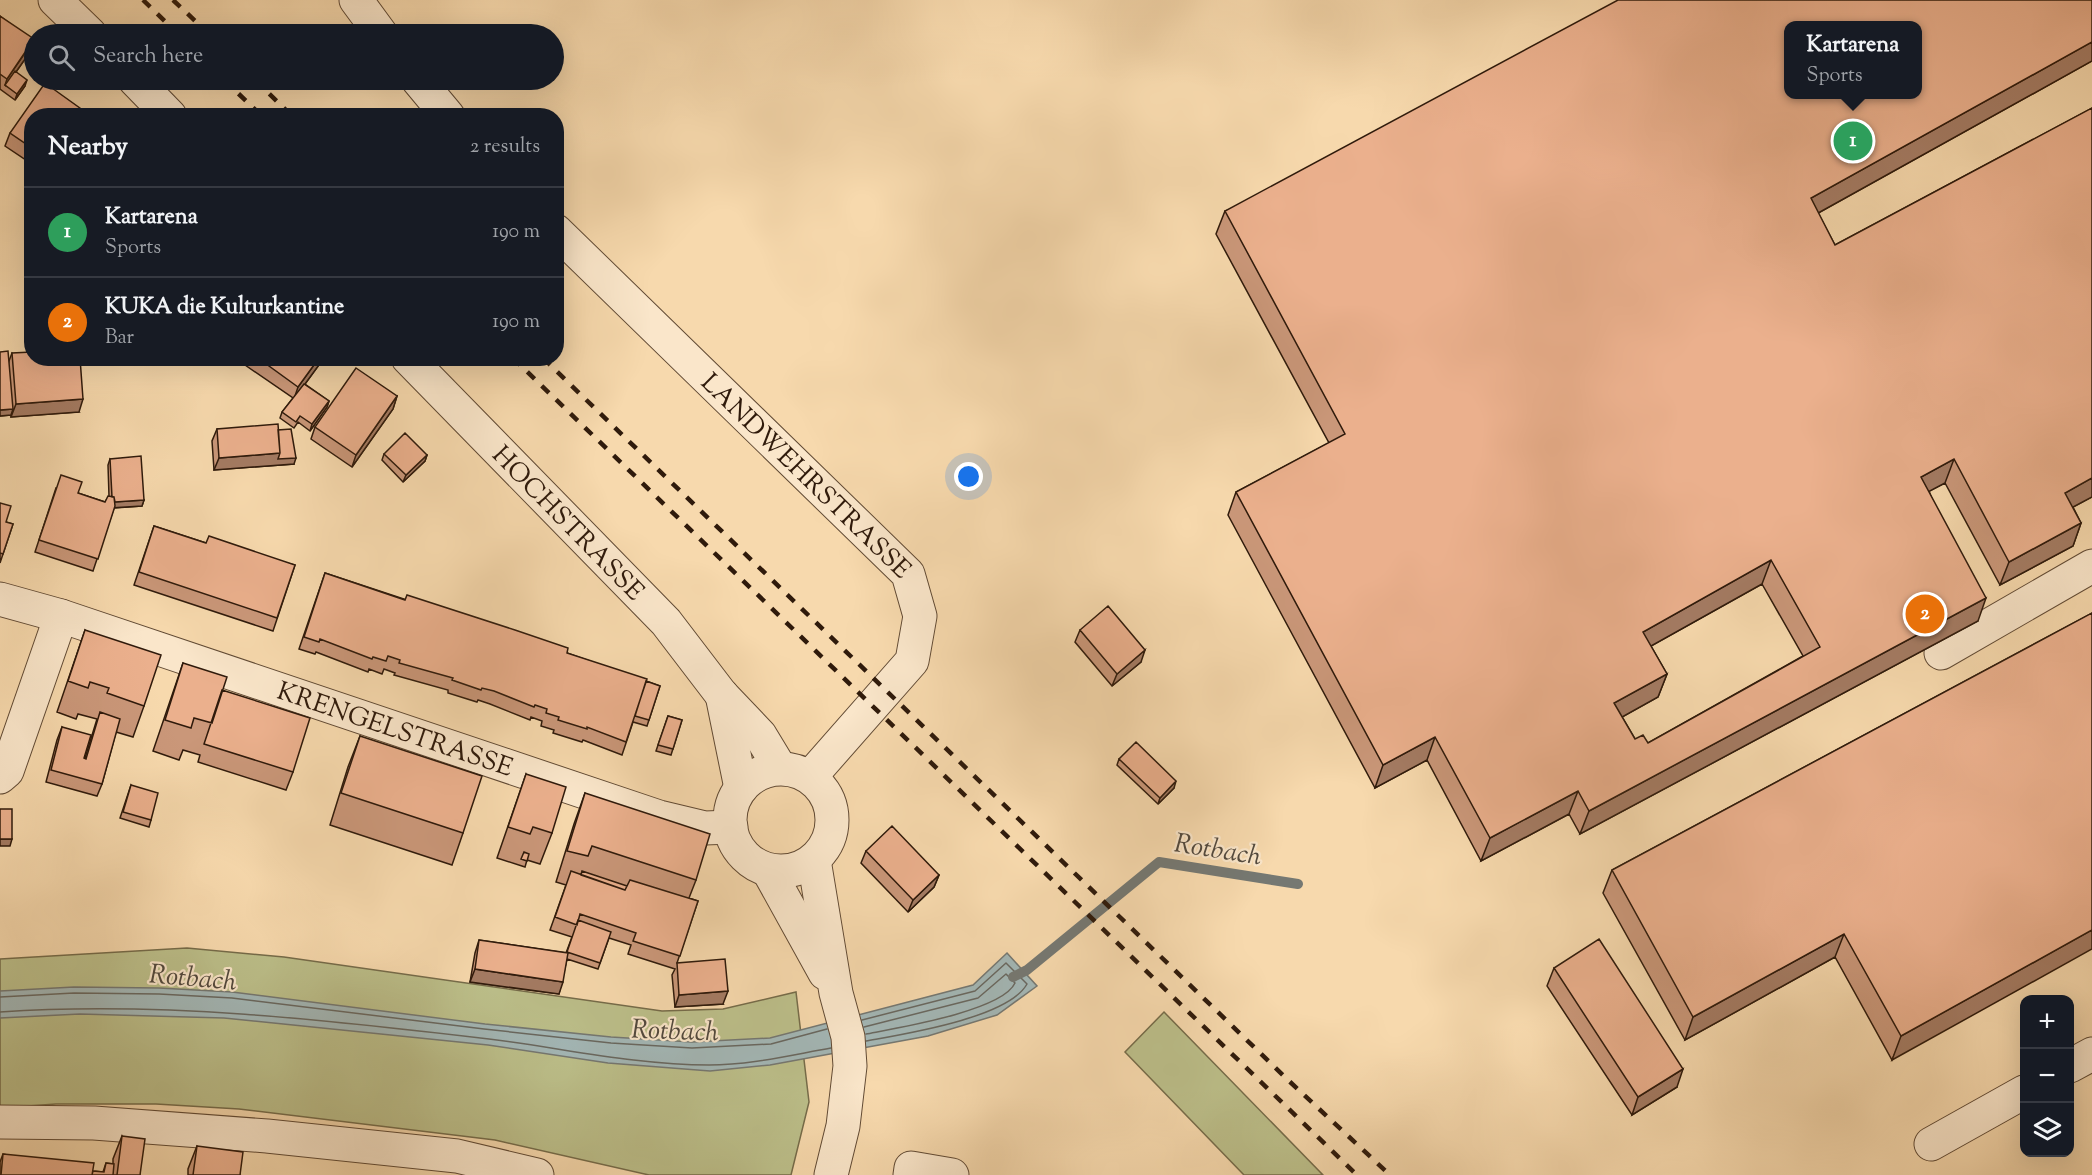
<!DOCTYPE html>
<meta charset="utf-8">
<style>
:root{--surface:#171b24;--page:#20242c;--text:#f1f3f6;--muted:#9ea1a6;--line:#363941;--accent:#1a73e8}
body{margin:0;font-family:"Sorts Mill Goudy",serif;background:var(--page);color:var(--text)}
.controls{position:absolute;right:18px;bottom:18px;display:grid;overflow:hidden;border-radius:12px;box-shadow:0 6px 24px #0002}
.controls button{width:54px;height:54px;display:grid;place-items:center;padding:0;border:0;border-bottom:2px solid var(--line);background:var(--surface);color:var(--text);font:30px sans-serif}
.you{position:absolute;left:969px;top:477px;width:21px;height:21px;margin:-15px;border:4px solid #fff;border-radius:50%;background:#1a73e8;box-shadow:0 0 0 9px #1a73e833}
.badge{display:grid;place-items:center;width:39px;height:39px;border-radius:50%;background:var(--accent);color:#fff;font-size:20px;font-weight:700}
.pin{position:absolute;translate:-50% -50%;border:3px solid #fff;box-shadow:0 2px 6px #0006}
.popup{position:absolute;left:1784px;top:21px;width:138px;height:78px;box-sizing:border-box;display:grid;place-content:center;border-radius:12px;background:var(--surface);filter:drop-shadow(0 2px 4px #0005);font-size:20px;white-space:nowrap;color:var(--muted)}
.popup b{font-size:22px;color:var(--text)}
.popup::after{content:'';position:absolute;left:50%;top:100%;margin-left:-12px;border:12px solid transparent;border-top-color:var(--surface)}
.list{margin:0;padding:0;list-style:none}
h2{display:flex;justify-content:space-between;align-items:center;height:78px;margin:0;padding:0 24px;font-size:26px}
h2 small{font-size:20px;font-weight:400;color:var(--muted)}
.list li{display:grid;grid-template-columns:39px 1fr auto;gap:18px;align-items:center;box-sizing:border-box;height:90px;padding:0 24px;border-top:2px solid var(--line)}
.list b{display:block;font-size:22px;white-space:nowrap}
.list p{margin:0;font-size:20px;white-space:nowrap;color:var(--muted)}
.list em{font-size:20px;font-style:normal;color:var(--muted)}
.icon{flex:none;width:33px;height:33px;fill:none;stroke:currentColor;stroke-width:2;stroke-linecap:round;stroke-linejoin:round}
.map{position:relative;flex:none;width:2092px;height:1175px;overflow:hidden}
.search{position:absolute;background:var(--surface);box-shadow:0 6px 24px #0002;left:24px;top:24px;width:540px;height:66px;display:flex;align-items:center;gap:15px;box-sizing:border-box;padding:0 21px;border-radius:33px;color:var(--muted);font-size:22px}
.panel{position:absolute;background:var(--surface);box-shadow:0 6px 24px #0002;left:24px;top:108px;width:540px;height:258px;border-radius:24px}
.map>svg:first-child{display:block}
.grass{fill:#bcbf8a;stroke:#766c4a;stroke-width:1.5}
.water{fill:#a3b7b6;stroke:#757872;stroke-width:1.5}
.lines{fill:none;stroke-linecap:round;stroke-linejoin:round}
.shore{stroke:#696860;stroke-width:1.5}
.stream{stroke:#757872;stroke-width:10}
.minor-casing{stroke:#614a34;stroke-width:35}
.minor{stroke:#fae6ca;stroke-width:33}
.rail{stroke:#2f1a0b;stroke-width:4.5;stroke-dasharray:10 10;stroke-linecap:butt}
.wall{fill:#ca9779;stroke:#2f1a0b;stroke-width:1.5;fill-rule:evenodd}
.shaded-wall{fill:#a47b63;stroke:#2f1a0b;stroke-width:1.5}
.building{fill:#ebb08d;stroke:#2f1a0b;stroke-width:1.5;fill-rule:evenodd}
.labels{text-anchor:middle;stroke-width:4.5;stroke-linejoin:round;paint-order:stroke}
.street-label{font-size:26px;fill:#2f1a0b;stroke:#fae6ca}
.water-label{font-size:27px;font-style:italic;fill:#52493e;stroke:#fae6ca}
</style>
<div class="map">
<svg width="2092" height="1175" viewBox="0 0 2092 1175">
<rect width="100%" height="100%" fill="#f7d9ad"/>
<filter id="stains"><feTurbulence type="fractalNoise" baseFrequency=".00333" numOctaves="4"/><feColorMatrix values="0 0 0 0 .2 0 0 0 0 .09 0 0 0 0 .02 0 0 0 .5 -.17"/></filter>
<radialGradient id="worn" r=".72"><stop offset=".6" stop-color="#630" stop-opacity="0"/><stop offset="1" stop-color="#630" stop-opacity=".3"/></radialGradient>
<path class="grass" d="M 187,948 L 284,957 L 662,1011 L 723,1009 L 796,992 L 809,1102 L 791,1175 L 649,1175 L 495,1140 L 239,1109 L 156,1104 L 56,1104 L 0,1108 L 0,959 Z
M 1164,1012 L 1323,1175 L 1244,1175 L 1125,1052 Z"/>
<path class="water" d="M 1007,953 L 1037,986 L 997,1015 L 928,1036 L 770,1065 L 710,1071 L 608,1063 L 488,1045 L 224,1018 L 80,1014 L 0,1018 L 0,991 L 74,987 L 159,988 L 232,992 L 485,1024 L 611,1037 L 692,1042 L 770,1038 L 973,985 Z"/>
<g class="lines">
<path class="shore" d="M 0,997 L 74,993 L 159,994 L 232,998 L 484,1029 L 611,1043 L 692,1048 L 771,1044 L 827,1029
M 0,1012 C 163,1001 327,1020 489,1039 C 562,1048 635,1065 709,1065 C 750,1065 791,1055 831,1048
M 862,1020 L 975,991 L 1006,963 L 1027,984 C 1008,1018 904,1034 866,1041
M 864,1027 L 978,998 L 1006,974 L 1015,983 C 1002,1011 897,1028 866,1034"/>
<path class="stream" d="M 1013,977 L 1027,970 L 1159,862 L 1298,884"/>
<g class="minor-casing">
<g id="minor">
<path d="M 55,0 L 90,34"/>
<path d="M 356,0 L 381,34"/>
<path d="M 135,80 L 170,116"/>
<path d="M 418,80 L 448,116"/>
<path id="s1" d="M 556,231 L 908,574 L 920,616 L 912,661 L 810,777"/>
<path id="s2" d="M 408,358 L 666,622 L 721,694 L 760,735 L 780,768"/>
<path id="s3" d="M 0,599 L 61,616 L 659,817 L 705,828 L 731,827"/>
<path d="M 1941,653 L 2092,566"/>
<path d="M 722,695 L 741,788"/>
<circle cx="781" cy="820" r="51"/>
<path d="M 0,777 L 7,771 L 61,616"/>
<path d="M 814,860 L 836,993 L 848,1037 L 850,1066 L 843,1126 L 831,1175"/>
<path d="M 768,870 L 825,973"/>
<path d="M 2070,1066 L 2092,1054"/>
<path d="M 0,1122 L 94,1123 L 267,1136 L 457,1156 L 537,1175"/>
<path d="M 1931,1144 L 2024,1092"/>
<path d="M 910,1175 L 911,1168 L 952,1175"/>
</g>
</g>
<use href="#minor" class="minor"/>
<path class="rail" d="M 143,0 L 178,34
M 173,0 L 209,34
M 224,80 L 262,116
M 255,80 L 292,116
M 513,358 L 1357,1175
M 543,358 L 1288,1080 L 1390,1175"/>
</g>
<path class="wall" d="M 2092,0 L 2092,61 L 1818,213 L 1835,245 L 2092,108 L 2092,497 L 2073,507 L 2081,523 L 2073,546 L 2000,585 L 1945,483 L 1929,491 L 1978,621 L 1580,834 L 1569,814 L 1481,861 L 1427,760 L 1375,788 L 1228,515 L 1236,492 L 1329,443 L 1216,234 L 1225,211 ZM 1762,584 L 1803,656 L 1648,743 L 1635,739 L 1622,717 L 1658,697 L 1667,674 L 1651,646 Z
M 0,16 L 34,41 L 30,52 L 16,72 L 25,86 L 15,100 L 0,89 Z
M 32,116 L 32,164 L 5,146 L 10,133 Z
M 12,353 L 79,412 L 11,417 L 11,415 L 0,416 L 9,361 Z
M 247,358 L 324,358 L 305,384 L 329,401 L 327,407 L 310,431 L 298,422 L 294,428 L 280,418 L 282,412 L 293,398 L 245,365 Z
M 397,396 L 393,409 L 352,467 L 311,439 L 315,427 Z
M 217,429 L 278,430 L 294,464 L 214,470 L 212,441 Z
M 384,454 L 427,455 L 425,461 L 403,482 L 382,460 Z
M 110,459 L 144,500 L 142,506 L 114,508 L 93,571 L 35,552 L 56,488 L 78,493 L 105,502 L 109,496 L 108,465 Z
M 0,503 L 6,522 L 13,524 L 0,563 Z
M 154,526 L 206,543 L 295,565 L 273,631 L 134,585 Z
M 325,573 L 567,653 L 660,686 L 647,726 L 633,722 L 622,755 L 583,740 L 582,742 L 553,733 L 554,730 L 541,726 L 542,721 L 531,717 L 530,720 L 490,704 L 478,700 L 477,702 L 448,693 L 448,690 L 394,675 L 395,673 L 384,669 L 382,674 L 369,669 L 368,672 L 316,652 L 315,654 L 299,649 Z
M 2092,613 L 1892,1060 L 1835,957 L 1685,1040 L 1603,893 L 1612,870 Z
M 85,630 L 144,706 L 133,737 L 116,732 L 102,784 L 97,796 L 46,782 L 57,740 L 62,727 L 85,758 L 97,719 L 78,714 L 76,719 L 57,712 Z
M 1080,630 L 1141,662 L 1112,686 L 1075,642 Z
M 183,663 L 222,690 L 293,772 L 286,790 L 198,762 L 200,755 L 183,750 L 179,760 L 153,751 Z
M 668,716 L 682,720 L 671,755 L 656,751 Z
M 360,736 L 463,833 L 452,865 L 330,825 L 348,767 Z
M 1119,759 L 1174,788 L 1158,804 L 1117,765 Z
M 526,774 L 552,833 L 540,864 L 527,860 L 525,867 L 497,858 Z
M 131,785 L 151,820 L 149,827 L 120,818 Z
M 585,793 L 696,880 L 689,898 L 698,901 L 677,963 L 723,1004 L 675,1007 L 672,975 L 675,969 L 628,954 L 631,945 L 609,938 L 598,969 L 567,959 L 559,994 L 470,982 L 475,953 L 479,940 L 566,953 L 572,937 L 550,930 L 566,885 L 556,882 L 574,824 Z
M 866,851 L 939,875 L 934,887 L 908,912 L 861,863 Z
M 1554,968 L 1677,1087 L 1632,1115 L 1547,986 Z
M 122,1136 L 140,1175 L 0,1175 L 0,1162 L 3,1154 L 93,1171 L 103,1172 L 106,1163 L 113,1164 L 113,1159 Z
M 197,1146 L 240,1175 L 188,1175 L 188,1169 Z"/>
<path class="shaded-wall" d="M 34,40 L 30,52 L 6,86 L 5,85 L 7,79 Z
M 2092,42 L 2092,61 L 1802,222 L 1811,198 Z
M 27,80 L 25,86 L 15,100 L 17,94 Z
M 319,358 L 324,358 L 294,399 L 298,387 Z
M 397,396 L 393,409 L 352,467 L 356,455 Z
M 83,399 L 79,412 L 11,417 L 16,404 Z
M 329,401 L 327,407 L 310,431 L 312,424 Z
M 13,409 L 11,415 L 0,416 L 0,410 Z
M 280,453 L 296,458 L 294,464 L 214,470 L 219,458 Z
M 427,455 L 425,461 L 403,482 L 406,475 Z
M 1954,459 L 1945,483 L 1913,500 L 1921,477 Z
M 2092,478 L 2092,497 L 2056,516 L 2065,493 Z
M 144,500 L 142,506 L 110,508 L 112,502 Z
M 2081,523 L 2073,546 L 2000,585 L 2009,562 Z
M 1771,560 L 1762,584 L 1635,655 L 1643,632 Z
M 1986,598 L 1978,621 L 1580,834 L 1589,811 Z
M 1145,650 L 1141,662 L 1112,686 L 1117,674 Z
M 1667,674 L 1658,697 L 1606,726 L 1614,703 Z
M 1435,737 L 1427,760 L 1375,788 L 1383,765 Z
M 1176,781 L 1174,788 L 1158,804 L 1160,798 Z
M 1578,791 L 1569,814 L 1481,861 L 1490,838 Z
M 0,839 L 12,839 L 10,846 L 0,846 Z
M 939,875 L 934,887 L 908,912 L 913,900 Z
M 2092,930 L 2092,949 L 1892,1060 L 1901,1036 Z
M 1844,934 L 1835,957 L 1685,1040 L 1693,1017 Z
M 475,969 L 563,982 L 559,994 L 470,982 Z
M 728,991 L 723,1004 L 675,1007 L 679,995 Z
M 1683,1069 L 1677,1087 L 1632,1115 L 1638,1097 Z"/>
<path class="building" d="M 1618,0 L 2092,0 L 2092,42 L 1811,198 L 1835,245 L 2092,108 L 2092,478 L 2065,493 L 2081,523 L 2009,562 L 1954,459 L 1921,477 L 1986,598 L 1589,811 L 1578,791 L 1490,838 L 1435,737 L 1383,765 L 1236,492 L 1345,434 L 1225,211 ZM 1788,26 L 1917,26 L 1917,94 L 1788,94 ZM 1771,560 L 1820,647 L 1648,743 L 1643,735 L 1635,739 L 1614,703 L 1667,674 L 1643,632 Z
M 0,16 L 34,39 L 7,79 L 0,74 Z
M 15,71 L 27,80 L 17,94 L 5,85 Z
M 45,83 L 91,116 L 32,116 L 32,148 L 10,133 Z
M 8,351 L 13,409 L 0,410 L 0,352 Z
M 32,352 L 32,358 L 80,358 L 83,399 L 16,404 L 12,353 Z
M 258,358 L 319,358 L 298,387 Z
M 356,368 L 397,396 L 356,455 L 315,427 Z
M 304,384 L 329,401 L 312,424 L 300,416 L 296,422 L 282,412 Z
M 278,424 L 280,453 L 219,458 L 217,429 Z
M 291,429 L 296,458 L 278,459 L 280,453 L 278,430 Z
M 405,433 L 427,455 L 406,475 L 384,454 Z
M 141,456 L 144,500 L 115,502 L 114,497 L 112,497 L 110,459 Z
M 61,475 L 82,482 L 78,493 L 105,502 L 108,496 L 114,497 L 115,506 L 98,559 L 39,540 Z
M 0,503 L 11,506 L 6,522 L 13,524 L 3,554 L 0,553 Z
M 154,526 L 206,543 L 209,536 L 295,565 L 277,618 L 139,572 Z
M 325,573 L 405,600 L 407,595 L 515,630 L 568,648 L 567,653 L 647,679 L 626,742 L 587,727 L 587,729 L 558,720 L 559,717 L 546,713 L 547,709 L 535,705 L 534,707 L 494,691 L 482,688 L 481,690 L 452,680 L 453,678 L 399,663 L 400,660 L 388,656 L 386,661 L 373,657 L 372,659 L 320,639 L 319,642 L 304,637 Z
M 1108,606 L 1145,650 L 1117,674 L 1080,630 Z
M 2092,613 L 2092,930 L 1901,1036 L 1844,934 L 1693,1017 L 1612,870 Z
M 85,630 L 161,655 L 144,706 L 107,693 L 109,688 L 90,682 L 88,688 L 68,681 Z
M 183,663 L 227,677 L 212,723 L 194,718 L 191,728 L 165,720 Z
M 646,681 L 660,686 L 649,720 L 635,716 Z
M 222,690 L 310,718 L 293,772 L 204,744 Z
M 100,712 L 120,719 L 102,784 L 51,770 L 62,727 L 91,735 L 84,758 L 86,759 Z
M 668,716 L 682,720 L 673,749 L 658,745 Z
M 360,736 L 482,776 L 463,833 L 341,793 Z
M 1136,742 L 1176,781 L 1160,798 L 1119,759 Z
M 526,774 L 566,787 L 552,833 L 533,827 L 530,834 L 508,827 Z
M 131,785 L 158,793 L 151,820 L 123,812 Z
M 585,793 L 710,834 L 696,880 L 592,846 L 588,856 L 567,851 Z
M 0,809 L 12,809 L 12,839 L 0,839 Z
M 892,826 L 939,875 L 913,900 L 866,851 Z
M 524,852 L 529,854 L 527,861 L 521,859 Z
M 571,871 L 625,890 L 630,880 L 698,901 L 680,956 L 633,941 L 636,933 L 580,914 L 577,925 L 555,917 Z
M 582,871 L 627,886 L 625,890 L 581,875 Z
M 578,920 L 611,932 L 600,963 L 567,952 Z
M 1599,939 L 1683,1069 L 1638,1097 L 1554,968 Z
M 479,940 L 568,953 L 563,982 L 475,969 Z
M 725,959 L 728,991 L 679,995 L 677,963 Z
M 122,1136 L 145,1139 L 140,1175 L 117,1175 Z
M 197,1146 L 243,1152 L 240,1175 L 193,1175 Z
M 3,1154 L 94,1163 L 92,1175 L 1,1175 Z
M 106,1163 L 114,1164 L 113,1175 L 92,1175 L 93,1171 L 104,1172 Z"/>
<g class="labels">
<g class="street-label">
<text dy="9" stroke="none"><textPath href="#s1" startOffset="350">LANDWEHRSTRASSE</textPath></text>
<text dy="9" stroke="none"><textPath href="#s2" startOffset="230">HOCHSTRASSE</textPath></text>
<text dy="9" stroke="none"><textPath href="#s3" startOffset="416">KRENGELSTRASSE</textPath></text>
</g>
<g class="water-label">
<text transform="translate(1218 849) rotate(9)" y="9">Rotbach</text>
<text transform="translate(193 977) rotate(5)" y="9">Rotbach</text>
<text transform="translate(675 1030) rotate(2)" y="9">Rotbach</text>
</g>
</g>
<rect width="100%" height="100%" filter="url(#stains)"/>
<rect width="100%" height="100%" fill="url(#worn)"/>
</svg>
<div class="controls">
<button>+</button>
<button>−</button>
<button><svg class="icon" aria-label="layers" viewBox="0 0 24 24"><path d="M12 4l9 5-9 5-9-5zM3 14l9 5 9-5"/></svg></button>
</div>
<div class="you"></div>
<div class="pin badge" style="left:1853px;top:141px;background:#2e9e5b">1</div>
<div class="popup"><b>Kartarena</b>Sports</div>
<div class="pin badge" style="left:1925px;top:614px;background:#e8710a">2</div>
<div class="search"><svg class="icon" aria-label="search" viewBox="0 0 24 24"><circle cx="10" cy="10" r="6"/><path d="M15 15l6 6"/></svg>Search here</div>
<section class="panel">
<h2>Nearby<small>2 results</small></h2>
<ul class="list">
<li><span class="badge" style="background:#2e9e5b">1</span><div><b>Kartarena</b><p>Sports</p></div><em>190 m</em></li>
<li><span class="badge" style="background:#e8710a">2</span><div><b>KUKA die Kulturkantine</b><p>Bar</p></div><em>190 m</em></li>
</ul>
</section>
</div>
